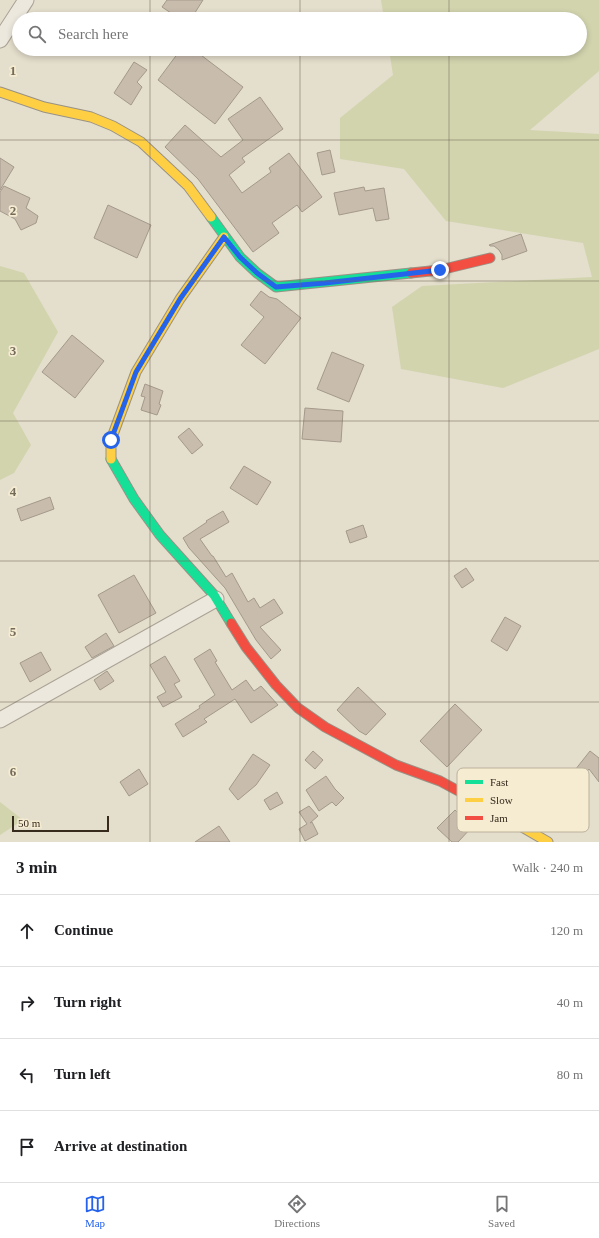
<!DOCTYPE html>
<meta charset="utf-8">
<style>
:root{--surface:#fff;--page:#f6f6f6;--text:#202124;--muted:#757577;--line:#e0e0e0;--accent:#2563eb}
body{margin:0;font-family:"Times New Roman",serif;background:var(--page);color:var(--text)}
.scale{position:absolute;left:12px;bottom:10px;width:97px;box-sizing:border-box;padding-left:4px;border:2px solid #372b1d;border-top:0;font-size:11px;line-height:14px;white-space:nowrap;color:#372b1d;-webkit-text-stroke:3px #f5ecd2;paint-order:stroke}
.stop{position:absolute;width:12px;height:12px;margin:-9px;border:3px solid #2563eb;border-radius:50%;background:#fff}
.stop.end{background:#2563eb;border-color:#fff;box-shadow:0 1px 4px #0008}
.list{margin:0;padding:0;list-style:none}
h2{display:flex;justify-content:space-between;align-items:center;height:52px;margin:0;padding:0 16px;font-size:17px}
h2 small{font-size:13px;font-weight:400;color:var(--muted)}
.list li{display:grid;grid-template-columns:26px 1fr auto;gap:12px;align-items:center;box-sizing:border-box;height:72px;padding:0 16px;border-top:1px solid var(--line)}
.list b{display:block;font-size:15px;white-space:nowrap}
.list em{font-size:13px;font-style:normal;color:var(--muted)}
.icon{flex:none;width:22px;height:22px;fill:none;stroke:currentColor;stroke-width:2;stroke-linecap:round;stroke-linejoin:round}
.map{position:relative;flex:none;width:599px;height:842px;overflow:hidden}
.search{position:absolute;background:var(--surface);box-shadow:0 2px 6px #0003;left:12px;right:12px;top:12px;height:44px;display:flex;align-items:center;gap:10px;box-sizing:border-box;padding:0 14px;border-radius:22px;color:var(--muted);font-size:15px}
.sheet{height:340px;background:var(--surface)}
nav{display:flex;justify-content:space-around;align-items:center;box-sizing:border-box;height:56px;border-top:1px solid var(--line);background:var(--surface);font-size:11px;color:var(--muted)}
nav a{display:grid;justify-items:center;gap:2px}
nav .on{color:var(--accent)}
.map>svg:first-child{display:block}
.green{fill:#d2d4ae}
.building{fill:#c8bcad;stroke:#a4998b}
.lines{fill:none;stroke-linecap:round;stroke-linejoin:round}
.street-casing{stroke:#a9a295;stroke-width:17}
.fast-casing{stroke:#999285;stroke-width:11}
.slow-casing{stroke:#999285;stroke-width:11}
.jam-casing{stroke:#999285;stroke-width:11}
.street{stroke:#ece8de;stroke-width:15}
.fast{stroke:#16e098;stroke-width:9}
.slow{stroke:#ffcf43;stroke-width:9}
.jam{stroke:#f24e42;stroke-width:9}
.route{stroke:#2563eb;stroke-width:5}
.grid{fill:none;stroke:#746a5a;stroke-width:1;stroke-opacity:0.55}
.key{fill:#f5ecd2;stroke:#bcb29c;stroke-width:1}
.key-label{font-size:11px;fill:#372b1d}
.grid-label{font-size:13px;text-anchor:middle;font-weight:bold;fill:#746a5a;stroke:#f5ecd2;stroke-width:3.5;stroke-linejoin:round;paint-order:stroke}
</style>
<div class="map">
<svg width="599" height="842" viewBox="0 0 599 842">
<rect width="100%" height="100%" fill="#e4decc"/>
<path class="green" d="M 381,0 L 599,0 L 599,71 L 530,130 L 599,134 L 599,349 L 503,388 L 401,369 L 392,307 L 422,286 L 592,277 L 583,243 L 446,221 L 404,169 L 340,159 L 340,118 L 393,75 L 389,49 L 580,49 L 580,19 L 384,19 Z
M 0,266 L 24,273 L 58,332 L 13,413 L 31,445 L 14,473 L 0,480 Z
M 0,802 L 23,820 L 0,835 Z"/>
<path class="building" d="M 167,0 L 203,0 L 191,19 L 180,19 L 162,7 Z
M 181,49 L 193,49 L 243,87 L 215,124 L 158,80 Z
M 134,62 L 147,70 L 137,82 L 142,87 L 131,105 L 114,93 Z
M 260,97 L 283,129 L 242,158 L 245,162 L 229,175 L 242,193 L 271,172 L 269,168 L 289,153 L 322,197 L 302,212 L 297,205 L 272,223 L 279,233 L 253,252 L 198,179 L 165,147 L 185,125 L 221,157 L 243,140 L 228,119 Z
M 330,150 L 335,172 L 322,175 L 317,153 Z
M 0,158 L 14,167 L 0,190 Z
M 4,186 L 30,198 L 26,208 L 38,216 L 36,223 L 21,230 L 15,219 L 0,211 L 0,192 Z
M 364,187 L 365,191 L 384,188 L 389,219 L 376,221 L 373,208 L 339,215 L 334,193 Z
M 108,205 L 151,225 L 137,258 L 94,238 Z
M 521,234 L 527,251 L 502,260 L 502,255 L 499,250 L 494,246 L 490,246 L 489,245 Z
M 261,291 L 269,297 L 277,299 L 301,318 L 265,364 L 241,345 L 264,317 L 250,305 Z
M 72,335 L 104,361 L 75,398 L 42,372 Z
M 332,352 L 364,365 L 349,402 L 317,389 Z
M 145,384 L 163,391 L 159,404 L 161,405 L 157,415 L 141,410 L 145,397 L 141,396 Z
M 305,408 L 343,411 L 341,442 L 302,439 Z
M 189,428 L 203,445 L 192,454 L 178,437 Z
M 244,466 L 271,482 L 257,505 L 230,488 Z
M 50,497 L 54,509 L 21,521 L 17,509 Z
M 223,511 L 229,522 L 200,539 L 212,556 L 213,556 L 226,577 L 232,573 L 248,602 L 254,598 L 260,608 L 274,599 L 283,613 L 260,627 L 281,650 L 271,659 L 256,640 L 225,588 L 189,548 L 183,538 L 207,522 L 206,521 Z
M 363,525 L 367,537 L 350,543 L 346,531 Z
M 466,568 L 474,580 L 462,588 L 454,576 Z
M 134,575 L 156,613 L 119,633 L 98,595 Z
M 505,617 L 521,626 L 507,651 L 491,641 Z
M 106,633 L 114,646 L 92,658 L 85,647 Z
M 210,649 L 217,661 L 215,662 L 232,690 L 246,680 L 254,691 L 261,686 L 278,705 L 251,723 L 235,699 L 204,719 L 207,722 L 183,737 L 175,724 L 200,708 L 199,706 L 215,695 L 194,659 Z
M 41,652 L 51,670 L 30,682 L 20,663 Z
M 165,656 L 180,681 L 174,684 L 182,697 L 163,707 L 157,697 L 166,692 L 150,665 Z
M 107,671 L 114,681 L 100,690 L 94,680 Z
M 358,687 L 386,714 L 366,735 L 359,731 L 337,710 Z
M 455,704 L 482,730 L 447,767 L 420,741 Z
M 313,751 L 323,760 L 315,769 L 305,760 Z
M 590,751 L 599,758 L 599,782 L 589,769 L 583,776 L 575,770 Z
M 253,754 L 270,765 L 256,785 L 238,800 L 229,789 Z
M 139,769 L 148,784 L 129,796 L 120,782 Z
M 326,776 L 335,789 L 344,798 L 336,806 L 332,802 L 319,811 L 306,790 Z
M 277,792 L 283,803 L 270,810 L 264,800 Z
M 309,806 L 318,816 L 310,823 L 312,822 L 318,834 L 305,841 L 299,829 L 307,824 L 299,812 Z
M 455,810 L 472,827 L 458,842 L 452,842 L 437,828 Z
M 219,826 L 230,842 L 195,842 Z"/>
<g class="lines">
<g class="street-casing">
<path id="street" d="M 0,40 L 26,0
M 0,720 L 216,599"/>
</g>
<g class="fast-casing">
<path id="fast" d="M 211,217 L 240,257 L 257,273 L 276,287 L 411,273
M 111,459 L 134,499 L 160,535 L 214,595 L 231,623"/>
</g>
<g class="slow-casing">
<path id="slow" d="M 0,92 L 44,107 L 91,117 L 113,126 L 141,142 L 188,186 L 211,217
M 111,459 L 111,440 L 136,372 L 180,299 L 224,237
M 477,801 L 548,842"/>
</g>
<g class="jam-casing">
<path id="jam" d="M 411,273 L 440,270 L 490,258
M 231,623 L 246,647 L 276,685 L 298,708 L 325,727 L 396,765 L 440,781 L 477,801"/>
</g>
<use href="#street" class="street"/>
<use href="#fast" class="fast"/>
<use href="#slow" class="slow"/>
<use href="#jam" class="jam"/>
</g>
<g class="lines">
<path class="route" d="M 111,440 L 136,372 L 180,299 L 224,237 L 240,257 L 257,273 L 276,287 L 325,283 L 440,270"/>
</g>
<path class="grid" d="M 150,0 L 150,19M 300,0 L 300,19M 449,0 L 449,19M 150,49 L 150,842M 300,49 L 300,842M 449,49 L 449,842M 0,140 L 599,140M 0,281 L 599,281M 0,421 L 599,421M 0,561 L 599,561M 0,702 L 599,702"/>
<rect x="457" y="768" width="132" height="64" rx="6" class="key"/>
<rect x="465" y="780" width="18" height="4" fill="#16e098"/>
<rect x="465" y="798" width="18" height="4" fill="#ffcf43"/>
<rect x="465" y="816" width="18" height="4" fill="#f24e42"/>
<g class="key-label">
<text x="490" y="786">Fast</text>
<text x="490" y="804">Slow</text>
<text x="490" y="822">Jam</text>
</g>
<g class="grid-label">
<text x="13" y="75">1</text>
<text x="13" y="215">2</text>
<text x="13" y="355">3</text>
<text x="13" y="496">4</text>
<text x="13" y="636">5</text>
<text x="13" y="776">6</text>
</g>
</svg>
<div class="scale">50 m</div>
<div class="stop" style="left:111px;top:440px"></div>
<div class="stop end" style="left:440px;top:270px"></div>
<div class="search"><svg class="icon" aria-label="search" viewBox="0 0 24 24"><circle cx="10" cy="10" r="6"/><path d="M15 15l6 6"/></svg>Search here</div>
</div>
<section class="sheet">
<h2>3 min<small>Walk · 240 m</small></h2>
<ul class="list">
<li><svg class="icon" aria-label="ahead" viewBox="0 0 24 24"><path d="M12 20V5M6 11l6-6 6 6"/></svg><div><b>Continue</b></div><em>120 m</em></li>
<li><svg class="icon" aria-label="right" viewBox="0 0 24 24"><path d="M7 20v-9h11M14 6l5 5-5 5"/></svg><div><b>Turn right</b></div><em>40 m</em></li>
<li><svg class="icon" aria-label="left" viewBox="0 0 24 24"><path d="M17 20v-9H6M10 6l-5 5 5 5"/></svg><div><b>Turn left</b></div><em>80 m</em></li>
<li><svg class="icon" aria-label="arrive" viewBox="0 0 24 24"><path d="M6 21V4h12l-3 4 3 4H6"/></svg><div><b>Arrive at destination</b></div></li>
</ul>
</section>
<nav>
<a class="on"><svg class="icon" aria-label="map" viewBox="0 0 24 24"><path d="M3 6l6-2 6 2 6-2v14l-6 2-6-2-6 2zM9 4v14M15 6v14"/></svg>Map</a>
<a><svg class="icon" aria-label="directions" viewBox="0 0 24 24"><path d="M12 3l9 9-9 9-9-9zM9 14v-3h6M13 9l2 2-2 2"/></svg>Directions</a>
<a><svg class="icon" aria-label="saved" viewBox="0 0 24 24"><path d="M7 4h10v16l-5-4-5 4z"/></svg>Saved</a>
</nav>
